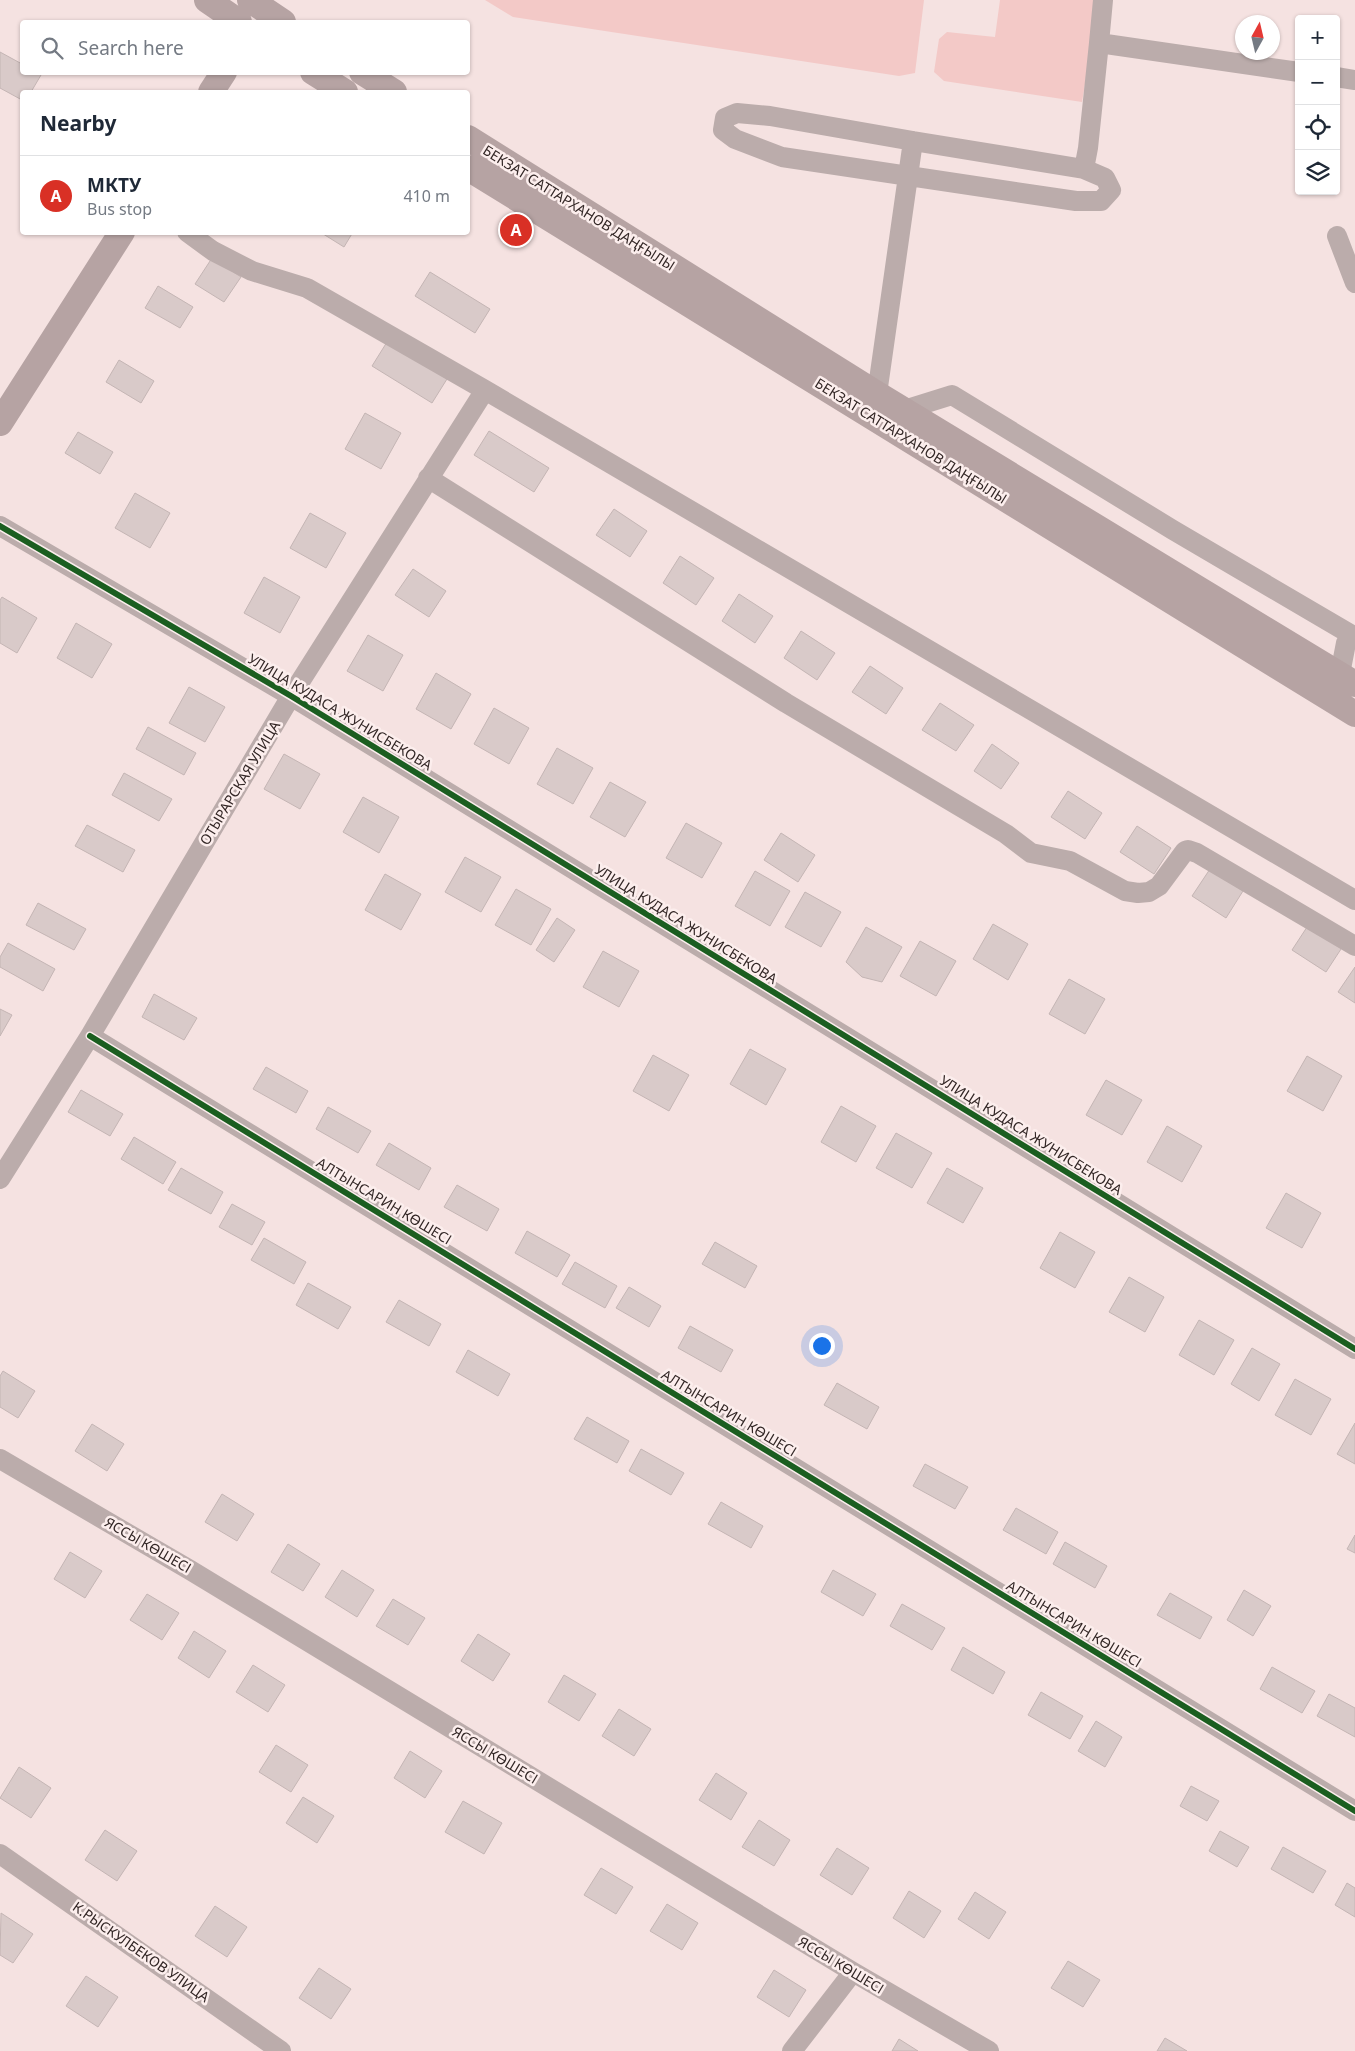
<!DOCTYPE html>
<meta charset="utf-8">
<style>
:root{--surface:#fff;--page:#f6f6f7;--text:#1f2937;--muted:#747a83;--line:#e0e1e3;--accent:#d93025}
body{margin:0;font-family:"Noto Sans",sans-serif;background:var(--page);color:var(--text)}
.controls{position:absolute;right:15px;top:15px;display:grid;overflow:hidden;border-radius:5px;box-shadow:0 1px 4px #0004}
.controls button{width:45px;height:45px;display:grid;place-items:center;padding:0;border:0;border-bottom:1px solid var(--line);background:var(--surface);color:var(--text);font:25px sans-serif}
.compass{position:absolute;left:1235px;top:15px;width:45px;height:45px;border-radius:50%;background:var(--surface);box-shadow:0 1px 4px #0004;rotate:8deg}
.you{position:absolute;left:821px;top:1345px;width:18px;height:18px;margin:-12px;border:4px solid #fff;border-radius:50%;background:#1a73e8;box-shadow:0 0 0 8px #1a73e833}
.badge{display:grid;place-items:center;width:32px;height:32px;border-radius:50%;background:var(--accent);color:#fff;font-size:16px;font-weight:700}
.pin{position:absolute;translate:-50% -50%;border:2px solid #fff;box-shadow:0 1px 5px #0006}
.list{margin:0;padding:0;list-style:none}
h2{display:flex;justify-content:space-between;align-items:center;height:65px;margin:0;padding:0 20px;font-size:21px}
h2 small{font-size:16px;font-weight:400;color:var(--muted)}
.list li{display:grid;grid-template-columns:32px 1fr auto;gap:15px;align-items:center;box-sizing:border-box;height:80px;padding:0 20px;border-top:1px solid var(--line)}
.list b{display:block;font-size:19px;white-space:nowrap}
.list p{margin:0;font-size:16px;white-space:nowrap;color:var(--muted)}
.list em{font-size:16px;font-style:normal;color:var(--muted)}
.icon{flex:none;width:28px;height:28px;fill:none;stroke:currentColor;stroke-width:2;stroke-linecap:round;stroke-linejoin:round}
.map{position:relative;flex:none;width:1355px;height:2051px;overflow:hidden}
.search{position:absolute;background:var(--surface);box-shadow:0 1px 4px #0004;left:20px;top:20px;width:450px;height:55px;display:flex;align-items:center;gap:12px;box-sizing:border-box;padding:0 18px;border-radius:5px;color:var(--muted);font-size:19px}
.panel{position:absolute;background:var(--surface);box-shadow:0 1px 4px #0004;left:20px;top:90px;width:450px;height:145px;border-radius:5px}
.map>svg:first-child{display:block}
.green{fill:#f3c9c7}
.building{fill:#d9cac9;stroke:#c4b5b4}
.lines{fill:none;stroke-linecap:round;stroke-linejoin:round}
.minor{stroke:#bbacab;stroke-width:20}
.major{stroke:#b6a3a3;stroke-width:26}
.cycleway-casing{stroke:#fceeed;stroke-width:9}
.cycleway{stroke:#1b5e20;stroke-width:6}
.labels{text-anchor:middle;stroke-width:5;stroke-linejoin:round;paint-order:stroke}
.street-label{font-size:14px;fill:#322625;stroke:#fceeed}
</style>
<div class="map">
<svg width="1355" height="2051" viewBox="0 0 1355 2051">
<rect width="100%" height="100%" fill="#f5e2e1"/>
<path class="green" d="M 485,0 L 924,0 L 915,73 L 899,76 L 513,17 Z
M 1000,0 L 1099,0 L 1082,102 L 944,81 L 934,72 L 939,39 L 947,32 L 995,37 Z"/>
<path class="building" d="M 0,52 L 22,64 L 22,72 L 37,72 L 41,75 L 31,92 L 22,92 L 22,100 L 0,88 Z
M 320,232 L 353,232 L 344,247 Z
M 212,258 L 241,277 L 224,302 L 195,284 Z
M 430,272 L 490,309 L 475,333 L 415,296 Z
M 158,286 L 193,307 L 180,328 L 145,308 Z
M 387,342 L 447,379 L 432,403 L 372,366 Z
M 119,360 L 154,381 L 141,403 L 106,382 Z
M 365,413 L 401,433 L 381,469 L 345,449 Z
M 489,431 L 549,468 L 534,492 L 474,455 Z
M 78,432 L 113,452 L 100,474 L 65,453 Z
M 135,493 L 170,513 L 150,548 L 115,528 Z
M 614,509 L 647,531 L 630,557 L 596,535 Z
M 310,513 L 346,533 L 326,568 L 290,548 Z
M 680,556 L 714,578 L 696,605 L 663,583 Z
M 413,569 L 446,591 L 429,617 L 395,595 Z
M 264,577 L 300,597 L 280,633 L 244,613 Z
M 739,594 L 773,616 L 755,643 L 722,621 Z
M 2,597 L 37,618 L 17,653 L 0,643 L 0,600 Z
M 76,623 L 112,644 L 92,678 L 57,658 Z
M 801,631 L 835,653 L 817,680 L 784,658 Z
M 368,635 L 403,655 L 383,691 L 347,671 Z
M 870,666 L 903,688 L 886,714 L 852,692 Z
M 436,673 L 471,694 L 451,729 L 416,709 Z
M 189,687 L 225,707 L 205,742 L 169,723 Z
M 940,703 L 974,725 L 956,751 L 922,730 Z
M 494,708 L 529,728 L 509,764 L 474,744 Z
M 148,727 L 196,753 L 184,775 L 136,749 Z
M 992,744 L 1019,763 L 1001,789 L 974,771 Z
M 557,748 L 593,768 L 573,804 L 537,784 Z
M 284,754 L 320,774 L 300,809 L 264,789 Z
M 124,773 L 172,799 L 159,821 L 112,795 Z
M 610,782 L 646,802 L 625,837 L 590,817 Z
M 1068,791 L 1102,813 L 1085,839 L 1051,817 Z
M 363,797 L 399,817 L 379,853 L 343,832 Z
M 686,823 L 722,843 L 702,878 L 666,858 Z
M 87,825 L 135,850 L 123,872 L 75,846 Z
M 1137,826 L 1171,848 L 1154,874 L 1120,852 Z
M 781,833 L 815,855 L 798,882 L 764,860 Z
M 465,857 L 501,877 L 481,912 L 445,892 Z
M 1210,869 L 1243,891 L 1226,918 L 1192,896 Z
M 755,871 L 790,891 L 770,926 L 735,906 Z
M 385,874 L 421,894 L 401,930 L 365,910 Z
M 516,889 L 551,909 L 531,945 L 495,925 Z
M 805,892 L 841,912 L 821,947 L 785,927 Z
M 38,903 L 86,929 L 74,950 L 26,925 Z
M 557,918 L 575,930 L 554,962 L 536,950 Z
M 993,924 L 1028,944 L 1008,980 L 973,959 Z
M 1309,924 L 1343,946 L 1326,972 L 1292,950 Z
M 866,927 L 902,947 L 882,982 L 862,977 L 846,962 Z
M 920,941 L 956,961 L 936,996 L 900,976 Z
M 8,943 L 55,969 L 43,991 L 0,967 L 0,957 Z
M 603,951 L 639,971 L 619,1007 L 583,987 Z
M 1355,967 L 1355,1003 L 1338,992 Z
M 1069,979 L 1105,999 L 1085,1034 L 1049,1014 Z
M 154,994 L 197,1018 L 184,1040 L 142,1017 Z
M 0,1009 L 12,1015 L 0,1036 Z
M 750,1049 L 786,1069 L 766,1105 L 730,1084 Z
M 653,1055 L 689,1075 L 669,1111 L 633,1091 Z
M 1307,1056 L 1342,1076 L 1323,1111 L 1287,1091 Z
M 266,1067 L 308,1091 L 296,1113 L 253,1089 Z
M 1106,1080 L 1142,1100 L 1122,1135 L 1086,1115 Z
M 81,1090 L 123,1114 L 110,1136 L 68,1112 Z
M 841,1106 L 876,1126 L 856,1162 L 821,1142 Z
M 328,1107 L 371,1131 L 358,1153 L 316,1129 Z
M 1167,1126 L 1202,1146 L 1182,1182 L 1147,1162 Z
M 896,1133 L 932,1153 L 912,1188 L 876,1168 Z
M 134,1137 L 176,1162 L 163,1184 L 121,1159 Z
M 389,1143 L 431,1168 L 419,1190 L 376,1165 Z
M 181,1168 L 223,1192 L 211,1214 L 168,1190 Z
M 947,1168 L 983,1188 L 963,1223 L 927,1203 Z
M 457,1185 L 499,1209 L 487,1231 L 444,1207 Z
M 1286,1193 L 1321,1213 L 1302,1248 L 1266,1228 Z
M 232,1204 L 265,1222 L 252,1245 L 219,1227 Z
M 527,1231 L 570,1255 L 557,1277 L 515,1253 Z
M 1060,1232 L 1095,1252 L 1075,1288 L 1040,1268 Z
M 264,1238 L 306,1262 L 294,1284 L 251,1260 Z
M 715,1242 L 757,1266 L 745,1288 L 702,1264 Z
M 575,1262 L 617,1286 L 605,1308 L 562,1284 Z
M 1129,1277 L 1164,1297 L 1145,1332 L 1109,1312 Z
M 308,1283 L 351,1307 L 338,1329 L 296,1305 Z
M 629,1287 L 661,1306 L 649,1327 L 616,1308 Z
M 399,1300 L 441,1324 L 429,1346 L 386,1322 Z
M 1199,1320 L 1234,1340 L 1214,1375 L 1179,1355 Z
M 690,1326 L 733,1350 L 721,1372 L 678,1348 Z
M 1252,1348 L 1280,1364 L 1259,1401 L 1231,1384 Z
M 468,1350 L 510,1374 L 498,1396 L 456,1372 Z
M 3,1371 L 35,1391 L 18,1418 L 0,1407 L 0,1376 Z
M 1295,1379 L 1331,1399 L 1311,1435 L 1275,1415 Z
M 837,1383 L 879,1407 L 867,1429 L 824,1405 Z
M 587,1417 L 629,1441 L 617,1463 L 574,1439 Z
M 1355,1423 L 1355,1464 L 1337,1454 Z
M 92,1424 L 124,1444 L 107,1471 L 75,1451 Z
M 641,1449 L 684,1473 L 671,1495 L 629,1471 Z
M 925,1464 L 968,1487 L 955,1509 L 913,1486 Z
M 222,1494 L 254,1514 L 237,1541 L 205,1522 Z
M 721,1502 L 763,1526 L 751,1548 L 708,1524 Z
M 1016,1508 L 1058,1532 L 1046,1554 L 1003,1530 Z
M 1355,1535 L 1355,1553 L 1347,1549 Z
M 1065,1542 L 1107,1566 L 1095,1588 L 1053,1564 Z
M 288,1544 L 320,1564 L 303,1591 L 271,1572 Z
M 70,1552 L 102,1571 L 85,1598 L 54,1579 Z
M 342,1570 L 374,1590 L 357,1617 L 325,1597 Z
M 833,1570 L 876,1594 L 863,1616 L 821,1592 Z
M 1244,1590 L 1271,1606 L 1253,1636 L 1227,1620 Z
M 1170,1593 L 1212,1617 L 1200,1639 L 1157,1615 Z
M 147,1594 L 179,1613 L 162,1640 L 130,1620 Z
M 393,1599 L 425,1618 L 408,1645 L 376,1626 Z
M 902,1604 L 945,1628 L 932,1650 L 890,1626 Z
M 194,1631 L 226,1651 L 209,1678 L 178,1658 Z
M 478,1634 L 510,1654 L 493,1681 L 461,1661 Z
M 963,1647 L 1005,1672 L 993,1694 L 951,1670 Z
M 253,1665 L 285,1685 L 268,1712 L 236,1692 Z
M 1272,1667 L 1315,1691 L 1302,1713 L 1260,1689 Z
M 564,1675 L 596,1694 L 579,1721 L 548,1702 Z
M 1041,1692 L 1083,1716 L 1070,1739 L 1028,1715 Z
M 1329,1694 L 1355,1708 L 1355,1737 L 1317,1716 Z
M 619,1709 L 651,1729 L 634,1756 L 602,1736 Z
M 1096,1721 L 1122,1737 L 1105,1767 L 1078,1751 Z
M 276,1745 L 308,1765 L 291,1792 L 259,1772 Z
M 410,1751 L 442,1771 L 425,1798 L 394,1778 Z
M 19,1767 L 51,1788 L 31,1818 L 0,1798 Z
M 716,1773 L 747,1793 L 731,1820 L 699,1800 Z
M 1191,1786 L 1219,1801 L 1207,1821 L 1180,1806 Z
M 303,1797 L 334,1816 L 317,1843 L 286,1823 Z
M 463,1801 L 502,1823 L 484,1854 L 445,1832 Z
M 759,1820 L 790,1840 L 774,1866 L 742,1847 Z
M 105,1830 L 137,1851 L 117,1881 L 85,1860 Z
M 1220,1831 L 1249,1847 L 1237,1867 L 1209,1851 Z
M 1283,1847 L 1326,1871 L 1313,1893 L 1271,1869 Z
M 837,1848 L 869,1868 L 852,1895 L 820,1875 Z
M 601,1868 L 633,1887 L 616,1914 L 584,1895 Z
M 1347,1883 L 1355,1888 L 1355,1917 L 1335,1905 Z
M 909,1891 L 941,1911 L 924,1938 L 893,1918 Z
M 975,1892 L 1006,1912 L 989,1939 L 958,1919 Z
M 667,1904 L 698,1923 L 682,1950 L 650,1931 Z
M 215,1906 L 247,1927 L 227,1957 L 195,1936 Z
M 1,1913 L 33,1934 L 13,1963 L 0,1955 Z
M 1068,1961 L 1100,1980 L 1083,2007 L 1051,1988 Z
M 319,1968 L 351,1989 L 331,2019 L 299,1998 Z
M 774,1970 L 806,1990 L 789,2017 L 757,1997 Z
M 86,1976 L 118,1997 L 98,2027 L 66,2006 Z
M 1165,2038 L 1187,2051 L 1157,2051 Z
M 899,2039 L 918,2051 L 892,2051 Z"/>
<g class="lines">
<path class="minor" d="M 1099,43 L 1103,0
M 1336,77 L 1355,80
M 913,141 L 770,116 L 737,113 L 725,118 L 723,130 L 735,139 L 782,157 L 1076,201 L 1101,201 L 1111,190 L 1105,178 L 1084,169
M 187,232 L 213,251 L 252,271 L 307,288 L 485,390 L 1355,900
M 1337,236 L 1355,283
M 877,394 L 913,141 L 1084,169 L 1088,148 L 1099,43 L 1299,72
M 904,410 L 952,395 L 1173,530 L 1350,634 L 1346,643 L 1340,674
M 428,478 L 786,703 L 1006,834 L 1031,853 L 1070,861 L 1125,891 L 1138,893 L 1149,892 L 1159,886 L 1185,851 L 1188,850 L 1197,853 L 1355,946
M 0,526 L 291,696 L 1355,1349
M 90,1036 L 1355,1811
M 0,1179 L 90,1036 L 291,696 L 485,390
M 0,1459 L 190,1570 L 853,1972 L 989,2051
M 0,1854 L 281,2051
M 792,2051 L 853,1972"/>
<path class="major" d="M 207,0 L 239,22
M 250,0 L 283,22
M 313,72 L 345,92
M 362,72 L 394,92
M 211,92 L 224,72
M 468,138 L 877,394 L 1355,684
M 468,168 L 1355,714
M 0,423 L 122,232"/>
<g class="cycleway-casing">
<path id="cycleway" d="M 0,526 L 291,696 L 1355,1349
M 90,1036 L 1355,1811"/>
</g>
<use href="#cycleway" class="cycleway"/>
</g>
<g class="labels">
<g class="street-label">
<text transform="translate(579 208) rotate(32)" y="5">БЕКЗАТ САТТАРХАНОВ ДАҢҒЫЛЫ</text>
<text transform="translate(911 441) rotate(32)" y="5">БЕКЗАТ САТТАРХАНОВ ДАҢҒЫЛЫ</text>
<text transform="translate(340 712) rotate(31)" y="5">УЛИЦА КУДАСА ЖУНИСБЕКОВА</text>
<text transform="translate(240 783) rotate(-59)" y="5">ОТЫРАРСКАЯ УЛИЦА</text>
<text transform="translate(686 924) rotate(32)" y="5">УЛИЦА КУДАСА ЖУНИСБЕКОВА</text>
<text transform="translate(1031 1135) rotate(32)" y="5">УЛИЦА КУДАСА ЖУНИСБЕКОВА</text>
<text transform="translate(384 1201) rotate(31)" y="5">АЛТЫНСАРИН КӨШЕСІ</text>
<text transform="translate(729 1413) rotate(31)" y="5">АЛТЫНСАРИН КӨШЕСІ</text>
<text transform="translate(148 1545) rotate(30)" y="5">ЯССЫ КӨШЕСІ</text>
<text transform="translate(1074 1624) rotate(31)" y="5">АЛТЫНСАРИН КӨШЕСІ</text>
<text transform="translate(495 1755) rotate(31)" y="5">ЯССЫ КӨШЕСІ</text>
<text transform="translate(141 1952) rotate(35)" y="5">К.РЫСКУЛБЕКОВ УЛИЦА</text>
<text transform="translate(841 1965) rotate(31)" y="5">ЯССЫ КӨШЕСІ</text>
</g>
</g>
</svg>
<div class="controls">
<button>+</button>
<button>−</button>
<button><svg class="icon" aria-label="locate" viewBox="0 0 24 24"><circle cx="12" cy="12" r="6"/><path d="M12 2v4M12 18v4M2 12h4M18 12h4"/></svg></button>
<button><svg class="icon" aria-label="layers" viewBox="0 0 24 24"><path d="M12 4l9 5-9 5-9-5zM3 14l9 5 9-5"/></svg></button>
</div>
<svg class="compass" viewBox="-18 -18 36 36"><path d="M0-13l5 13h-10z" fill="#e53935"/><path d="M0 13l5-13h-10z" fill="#747a83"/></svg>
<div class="you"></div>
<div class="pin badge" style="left:516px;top:230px">A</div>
<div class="search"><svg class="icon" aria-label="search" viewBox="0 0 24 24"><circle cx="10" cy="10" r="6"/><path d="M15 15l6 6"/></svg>Search here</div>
<section class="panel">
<h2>Nearby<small></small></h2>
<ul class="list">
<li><span class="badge">A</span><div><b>МКТУ</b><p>Bus stop</p></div><em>410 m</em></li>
</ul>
</section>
</div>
